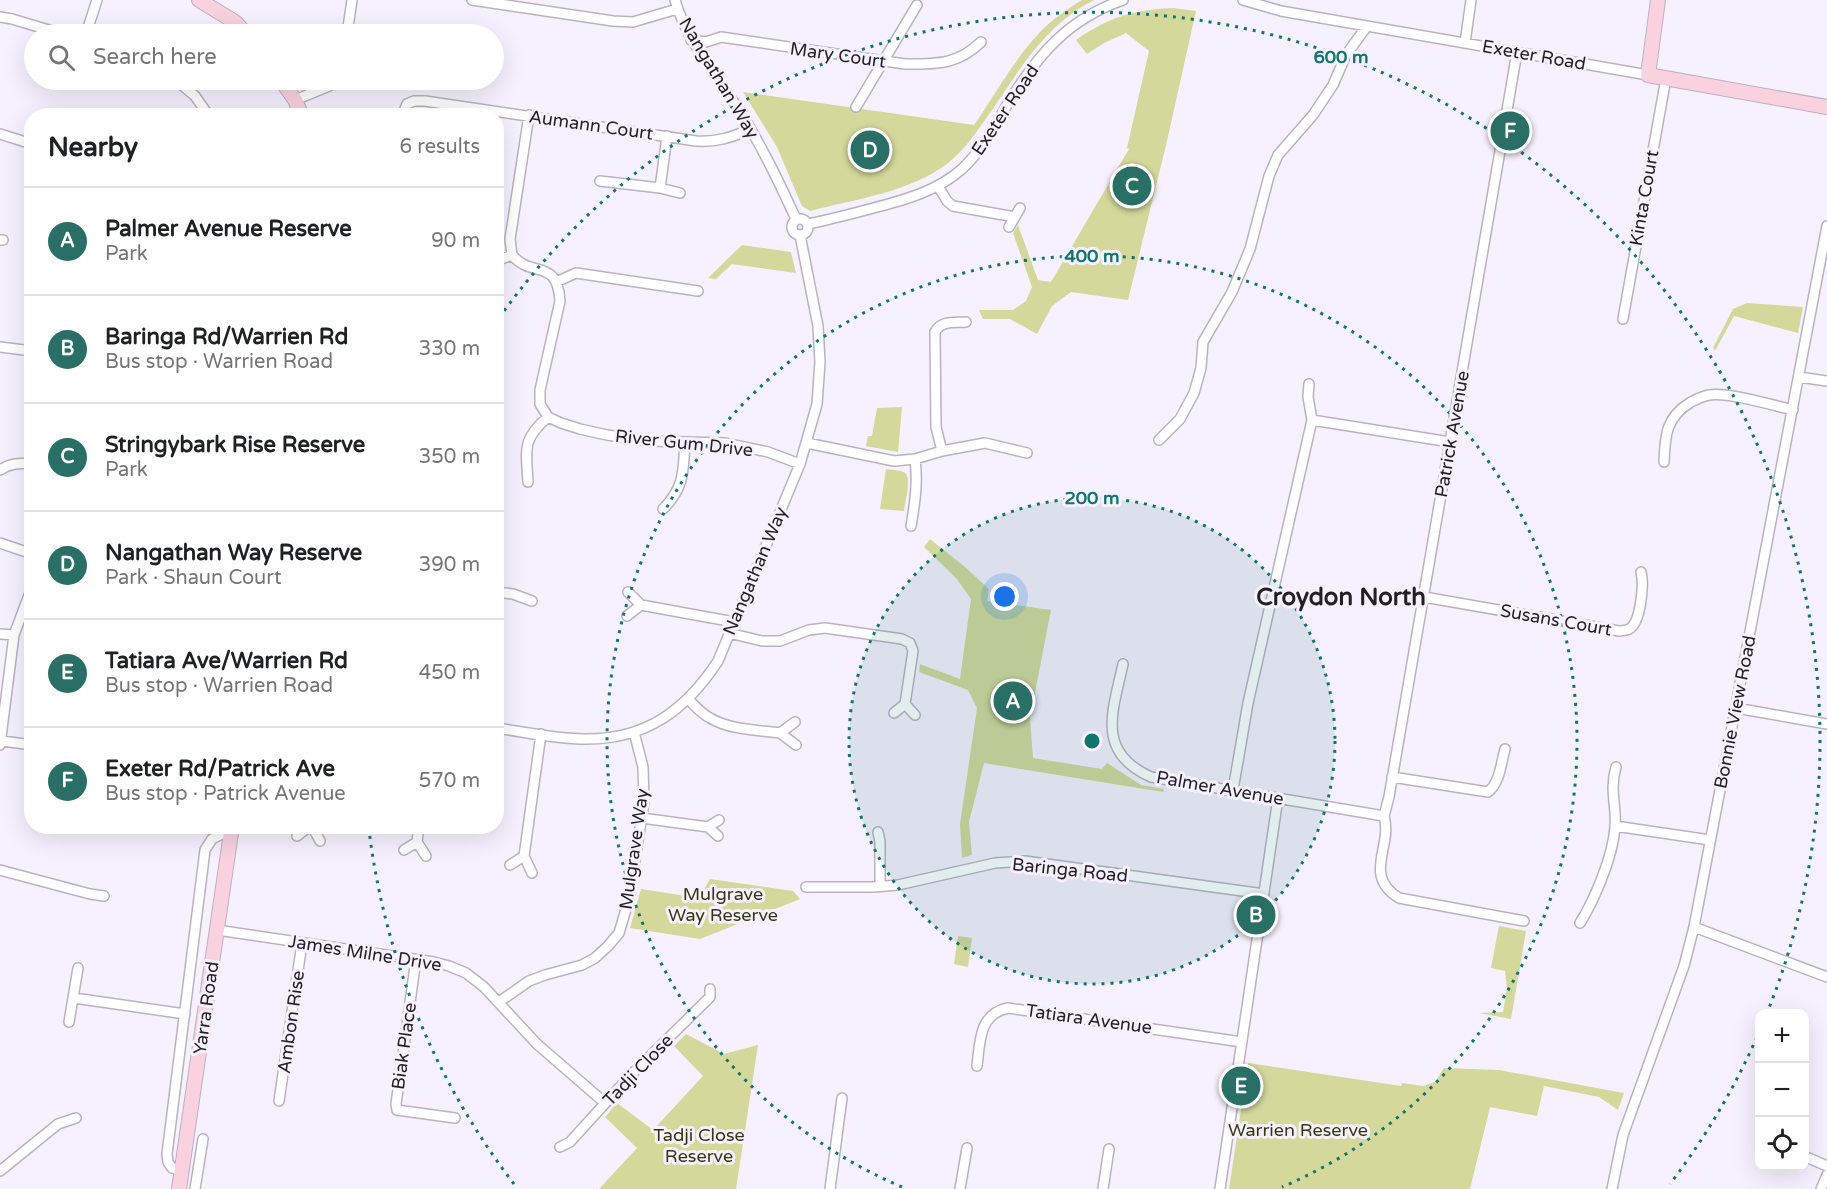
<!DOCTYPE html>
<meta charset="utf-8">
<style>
:root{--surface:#fff;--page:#f2f2f2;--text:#202124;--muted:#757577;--line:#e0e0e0;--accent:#296f65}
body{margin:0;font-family:"Varela Round",sans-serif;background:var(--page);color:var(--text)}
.controls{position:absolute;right:18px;bottom:18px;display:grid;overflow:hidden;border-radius:12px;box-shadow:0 6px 24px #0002}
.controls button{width:54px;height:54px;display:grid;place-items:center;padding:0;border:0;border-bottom:2px solid var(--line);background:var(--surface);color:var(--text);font:30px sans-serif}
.you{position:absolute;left:1005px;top:597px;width:21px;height:21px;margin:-15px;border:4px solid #fff;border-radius:50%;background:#1a73e8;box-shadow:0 0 0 9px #1a73e833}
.badge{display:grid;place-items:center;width:39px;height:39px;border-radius:50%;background:var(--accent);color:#fff;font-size:20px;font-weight:700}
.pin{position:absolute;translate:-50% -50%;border:3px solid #fff;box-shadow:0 2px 6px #0006}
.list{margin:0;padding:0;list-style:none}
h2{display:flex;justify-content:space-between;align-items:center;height:78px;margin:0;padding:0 24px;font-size:26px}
h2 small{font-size:20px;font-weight:400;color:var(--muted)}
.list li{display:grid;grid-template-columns:39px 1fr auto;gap:18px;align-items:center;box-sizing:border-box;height:108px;padding:0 24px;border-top:2px solid var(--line)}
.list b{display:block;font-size:22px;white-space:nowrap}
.list p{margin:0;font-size:20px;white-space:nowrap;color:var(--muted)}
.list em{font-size:20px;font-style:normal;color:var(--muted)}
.icon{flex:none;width:33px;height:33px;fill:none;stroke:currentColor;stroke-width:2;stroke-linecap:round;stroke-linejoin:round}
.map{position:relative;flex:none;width:1827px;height:1189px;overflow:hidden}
.search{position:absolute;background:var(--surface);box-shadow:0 6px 24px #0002;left:24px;top:24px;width:480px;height:66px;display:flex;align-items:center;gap:15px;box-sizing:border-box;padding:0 21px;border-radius:33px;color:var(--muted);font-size:22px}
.panel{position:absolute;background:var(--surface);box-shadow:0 6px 24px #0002;left:24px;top:108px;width:480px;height:726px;border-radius:24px}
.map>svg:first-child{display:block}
.green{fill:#d4d89b}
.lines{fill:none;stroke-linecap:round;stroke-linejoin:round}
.street-casing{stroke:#bab2c2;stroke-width:12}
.secondary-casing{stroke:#bab2c2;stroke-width:16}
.street{stroke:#fff;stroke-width:9}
.secondary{stroke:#f9d1df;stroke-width:14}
.ring{fill:none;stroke:#0f766e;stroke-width:3;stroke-dasharray:3 6}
.labels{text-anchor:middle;stroke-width:6;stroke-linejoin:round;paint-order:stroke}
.street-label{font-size:18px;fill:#221f25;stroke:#f7f0fe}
.park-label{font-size:18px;fill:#353612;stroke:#f7f0fe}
.district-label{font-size:24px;font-weight:bold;fill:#221f25;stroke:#f7f0fe}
.centre{fill:#0f766e;stroke:#f7f0fe;stroke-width:3}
.ring-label{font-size:18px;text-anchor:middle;font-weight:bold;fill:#0f766e;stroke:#f7f0fe;stroke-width:6;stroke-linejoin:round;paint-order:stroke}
</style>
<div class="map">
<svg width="1827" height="1189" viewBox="0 0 1827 1189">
<rect width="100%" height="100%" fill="#f7f0fe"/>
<path class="green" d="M 1082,0 L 1094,0 C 1045,25 1020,69 990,113 C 977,131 966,149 948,163 C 911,192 856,199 810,211 L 802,206 L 777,147 L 743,92 L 974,125 C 995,95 1015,58 1041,31 C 1053,19 1067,9 1082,0 Z
M 1173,8 L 1196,11 L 1167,141 L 1128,300 L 1071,292 L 1052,306 L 1037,334 L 1010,319 L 983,319 L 979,310 L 1013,310 L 1026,301 L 1032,287 L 1013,233 L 1018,225 L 1038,280 L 1051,282 L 1129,149 L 1127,148 L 1149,51 L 1126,33 L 1104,43 L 1087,54 L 1076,40 C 1110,17 1131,10 1173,8 Z
M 742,245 L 791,252 L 796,273 L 732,264 L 716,279 L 708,278 Z
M 1747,303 L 1803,307 L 1798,333 L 1734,316 L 1715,351 L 1713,348 L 1733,309 Z
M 902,407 L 898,452 L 866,446 L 868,436 L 872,436 L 877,408 Z
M 886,469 C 892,470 902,470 905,473 C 912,478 905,502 904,511 L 880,509 Z
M 930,539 L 965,567 L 989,589 L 987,601 L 1051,610 L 1030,718 L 1033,758 L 1102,769 L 1107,763 L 1141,785 L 1164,789 L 1163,792 L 984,763 L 969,822 L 972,855 L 962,858 L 960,824 L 977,708 L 968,690 L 919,672 L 920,664 L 960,679 L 971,599 L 956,578 L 924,547 Z
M 710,879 L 793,891 L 800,899 L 700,939 L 630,928 L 641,889 L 699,898 Z
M 1499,926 L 1526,931 L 1511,1019 L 1479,1013 L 1503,1012 L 1507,988 L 1505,971 L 1491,968 Z
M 958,936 L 972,938 L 968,967 L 954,964 Z
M 686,1034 L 724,1054 L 758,1045 L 736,1189 L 599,1189 L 637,1148 L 605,1117 L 617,1103 L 653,1130 L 703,1076 L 674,1046 Z
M 1248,1063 L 1401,1086 L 1402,1083 L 1423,1086 L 1435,1082 L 1444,1068 L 1499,1070 L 1624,1093 L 1618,1110 L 1599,1097 L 1544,1086 L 1537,1116 L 1490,1107 L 1470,1189 L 1229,1189 Z"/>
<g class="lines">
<g class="street-casing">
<path id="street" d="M 472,0 L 613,21 L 633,22 L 677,9
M 675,0 C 686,39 713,70 735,104 C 759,140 778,180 796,219
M 1243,0 L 1281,11 L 1648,75
M 0,17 L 12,19 L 62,34
M 86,34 L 97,0
M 347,34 L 352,0
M 691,40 L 706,42 L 721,37 L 905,64 C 935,64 958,65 981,42
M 1465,43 L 1471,0
M 176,80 L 195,96 L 209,116
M 295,100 L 329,86 L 337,80
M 856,107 L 917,5
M 402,116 L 407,104 L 414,101 L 425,101 L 696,141 C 717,142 731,138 750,129
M 0,134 L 32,144
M 600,181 L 660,188 L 680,193
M 938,186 L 947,201 L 953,206 L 1015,217
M 660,188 L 667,136
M792 227a8 8 0 1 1 16 0a8 8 0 1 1-16 0Z
M 808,224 C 828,220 847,215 866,210 C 900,201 935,193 962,169 C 982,150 994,128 1007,105 C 1037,56 1067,19 1123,0
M 1009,227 L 1020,208
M 0,240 L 3,240
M 512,255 C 532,279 557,257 560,301 L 540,390 L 540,404 L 548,417 L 561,423 L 580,429 L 607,435 L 649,441 L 725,443 L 768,452 L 800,464
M 512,255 L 510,239 L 529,115
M 496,261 L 512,255
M 556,282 L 576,273 L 698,291
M 1623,319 L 1666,78
M 0,347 L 32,351
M 1799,377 L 1827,381
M 1312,420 L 1450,442
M 1159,440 L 1180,419 L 1194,393 L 1201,368 L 1203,342 L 1232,292 L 1250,249 L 1269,176 L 1278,155 L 1313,115 L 1333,85 L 1346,55 L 1367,26
M 807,443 L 894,461 L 915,459 L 942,451 L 985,443 L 1027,453
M 942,451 L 936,427 L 935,332 C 941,320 955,323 966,322
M 1664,462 C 1665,435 1666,417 1691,402 C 1697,399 1703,396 1709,395 C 1728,392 1772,405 1793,410
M 0,470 C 10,463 19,463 32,464
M 528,482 C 526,449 522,439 548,417
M 663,509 C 685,487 683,471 685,442
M 911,526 C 915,503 918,482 915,459
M 0,543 L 32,554
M 496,592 L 513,594 L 532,601
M 1424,597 L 1619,631 C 1620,631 1628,630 1629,629 C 1641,623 1644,584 1641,572
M 641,605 L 734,622
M 627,616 L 641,605 L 628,592
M 729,633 L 762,641 L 780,641 L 809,630 L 825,628 L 902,639 L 910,643 L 913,651 L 905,704
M 0,634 L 14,635
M 1123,664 C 1113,711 1095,752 1151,777 L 1384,816
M 688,699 C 695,706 702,714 710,718 C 730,730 758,730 780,733
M 1736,708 L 1827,724
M 894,713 L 905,704 L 915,715
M 795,722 L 780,733 L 796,745
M 496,728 C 525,732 555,739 584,739 C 646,740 686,710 718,661 L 800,464 L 817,404 L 820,362 L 818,326 L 800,235
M 2,741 L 32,745
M 0,745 L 14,635 L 32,587
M 1392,777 L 1488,792 C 1500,783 1501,763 1505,749
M 1233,790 L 1248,703 L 1312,420 L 1308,397 L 1309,384
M 1384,816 L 1389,797 L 1517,52
M 1384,816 C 1393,847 1362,875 1399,898 L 1524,921
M 642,818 L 708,827
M 312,826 L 320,841
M 1615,826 L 1710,840
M 878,832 L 880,842 L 880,886
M 297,836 L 310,826
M 718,836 L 708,827 L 719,820
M 417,842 L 419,826
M 404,850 L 417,842 L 426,856
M 524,856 L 541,734
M 510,865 L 524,856 L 532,873
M 0,870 L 90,894 L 104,896
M 806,887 L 873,887 L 898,885 L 995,863 L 1025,861 L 1264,894
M 1580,923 C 1595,899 1613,856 1615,827 C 1617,806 1609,791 1616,767
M 1694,927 L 1827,977
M 217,930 L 434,962 L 449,966 L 466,973 L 484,987 L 537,1044 L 605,1103
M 416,959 L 396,1104 L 397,1110 L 455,1118
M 74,998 L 185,1014
M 499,1002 L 529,981 L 545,975 L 582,965 L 595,958 L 608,946 L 619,933 L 629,899 L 644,802 L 643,767 L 634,732
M 69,1022 L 78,968
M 977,1066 C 980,1041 979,1014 1008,1008 L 1242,1042
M 279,1101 L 302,943
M 560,1147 L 570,1142 L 629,1077 L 710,997 L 710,989
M 1804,1156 L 1827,1166
M 181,1170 L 172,1168 L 168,1162 L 167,1154 L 205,850 L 212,839 L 232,829
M 0,1171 L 58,1124 L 76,1118
M 195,1189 L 203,1139
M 830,1189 L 842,1098
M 960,1189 L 967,1148
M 1103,1189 L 1109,1149
M 1220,1189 L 1278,798
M 1612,1189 L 1623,1135 L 1684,966 L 1694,927 L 1827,226
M 1821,1189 L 1827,1175"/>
</g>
<g class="secondary-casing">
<path id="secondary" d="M 199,0 L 235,22 L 246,34
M 1658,0 L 1648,75 L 1827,107
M 281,80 L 295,100 L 302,116
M 179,1189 L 232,826"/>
</g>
<use href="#street" class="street"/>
<use href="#secondary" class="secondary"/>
</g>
<circle cx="1092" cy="741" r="243" fill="#0f766e" fill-opacity=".12"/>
<g class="ring">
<circle cx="1092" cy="741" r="243"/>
<path d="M902 1187A485 485 0 1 1 1282 1187"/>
<path d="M1757 1037A728 728 0 0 1 1670 1184M514 1184A728 728 0 0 1 369 830M499 318A728 728 0 0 1 1769 1008"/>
</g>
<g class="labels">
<g class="street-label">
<text transform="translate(838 55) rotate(8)" y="6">Mary Court</text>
<text transform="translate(1534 55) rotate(10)" y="6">Exeter Road</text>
<text transform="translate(719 78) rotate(59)" y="6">Nangathan Way</text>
<text transform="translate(1005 110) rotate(-56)" y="6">Exeter Road</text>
<text transform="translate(591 125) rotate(8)" y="6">Aumann Court</text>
<text transform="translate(1644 198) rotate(-80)" y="6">Kinta Court</text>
<text transform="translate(1452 434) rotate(-80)" y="6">Patrick Avenue</text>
<text transform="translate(684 443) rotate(6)" y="6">River Gum Drive</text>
<text transform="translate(755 571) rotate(-67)" y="6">Nangathan Way</text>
<text transform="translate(1556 620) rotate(10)" y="6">Susans Court</text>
<text transform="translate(1735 712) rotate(-79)" y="6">Bonnie View Road</text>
<text transform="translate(1220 788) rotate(10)" y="6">Palmer Avenue</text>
<text transform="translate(634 849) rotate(-82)" y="6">Mulgrave Way</text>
<text transform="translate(1070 870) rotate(6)" y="6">Baringa Road</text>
<text transform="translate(365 953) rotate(9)" y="6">James Milne Drive</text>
<text transform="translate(206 1008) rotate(-82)" y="6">Yarra Road</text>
<text transform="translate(1089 1019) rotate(8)" y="6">Tatiara Avenue</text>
<text transform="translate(291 1022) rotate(-82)" y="6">Ambon Rise</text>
<text transform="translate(404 1046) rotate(-82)" y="6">Biak Place</text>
<text transform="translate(638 1070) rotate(-46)" y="6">Tadji Close</text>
</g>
<g class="park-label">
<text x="723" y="900">Mulgrave<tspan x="723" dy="21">Way Reserve</tspan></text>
<text x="1298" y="1136">Warrien Reserve</text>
<text x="699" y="1141">Tadji Close<tspan x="699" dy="21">Reserve</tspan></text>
</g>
<g class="district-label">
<text x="1341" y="605">Croydon North</text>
</g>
</g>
<circle cx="1092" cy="741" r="9" class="centre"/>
<g class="ring-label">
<text x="1341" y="63">600 m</text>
<text x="1092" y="262">400 m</text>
<text x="1092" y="504">200 m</text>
</g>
</svg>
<div class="controls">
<button>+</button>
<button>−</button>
<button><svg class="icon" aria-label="locate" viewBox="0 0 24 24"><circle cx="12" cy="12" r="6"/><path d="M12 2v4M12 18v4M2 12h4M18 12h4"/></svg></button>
</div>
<div class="you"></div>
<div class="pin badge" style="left:1013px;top:701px">A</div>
<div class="pin badge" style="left:1256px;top:915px">B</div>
<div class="pin badge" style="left:1132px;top:186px">C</div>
<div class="pin badge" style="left:870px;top:150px">D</div>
<div class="pin badge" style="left:1241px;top:1086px">E</div>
<div class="pin badge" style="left:1510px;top:131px">F</div>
<div class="search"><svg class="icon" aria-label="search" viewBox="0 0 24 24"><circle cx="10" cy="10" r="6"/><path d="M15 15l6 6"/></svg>Search here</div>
<section class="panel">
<h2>Nearby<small>6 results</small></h2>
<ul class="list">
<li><span class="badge">A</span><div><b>Palmer Avenue Reserve</b><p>Park</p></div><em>90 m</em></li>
<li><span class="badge">B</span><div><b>Baringa Rd/Warrien Rd</b><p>Bus stop · Warrien Road</p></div><em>330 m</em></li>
<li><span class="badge">C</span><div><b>Stringybark Rise Reserve</b><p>Park</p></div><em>350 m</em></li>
<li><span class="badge">D</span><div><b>Nangathan Way Reserve</b><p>Park · Shaun Court</p></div><em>390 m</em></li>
<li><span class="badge">E</span><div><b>Tatiara Ave/Warrien Rd</b><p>Bus stop · Warrien Road</p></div><em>450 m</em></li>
<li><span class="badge">F</span><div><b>Exeter Rd/Patrick Ave</b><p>Bus stop · Patrick Avenue</p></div><em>570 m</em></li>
</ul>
</section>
</div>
